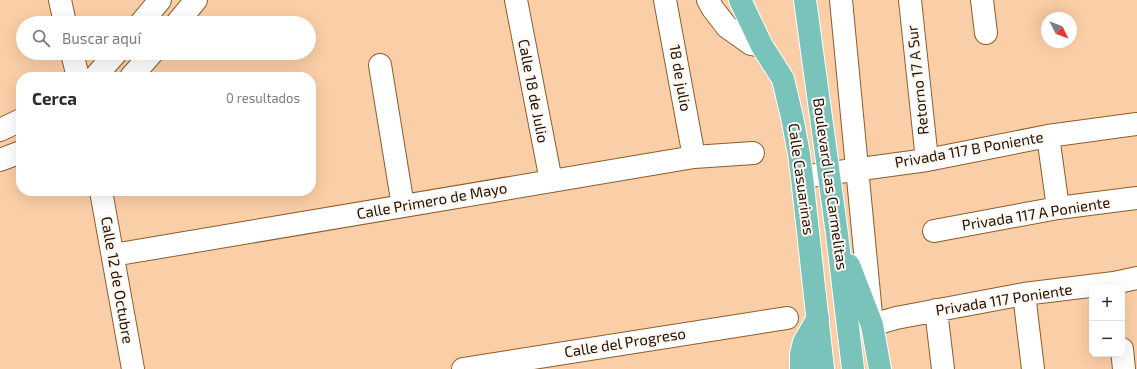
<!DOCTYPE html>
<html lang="es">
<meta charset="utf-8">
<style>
:root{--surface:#fff;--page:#f2f2f3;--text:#2b2b33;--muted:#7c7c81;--line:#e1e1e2}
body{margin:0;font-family:"Exo 2",sans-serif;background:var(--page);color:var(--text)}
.controls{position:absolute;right:12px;bottom:12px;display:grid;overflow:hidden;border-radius:8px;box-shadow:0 4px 16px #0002}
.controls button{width:36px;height:36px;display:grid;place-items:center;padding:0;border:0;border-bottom:1px solid var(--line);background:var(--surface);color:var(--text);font:20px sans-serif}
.compass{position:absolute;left:1041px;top:12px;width:36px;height:36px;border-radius:50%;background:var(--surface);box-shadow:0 4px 16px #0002;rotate:132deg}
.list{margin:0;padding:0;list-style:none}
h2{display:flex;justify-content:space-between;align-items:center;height:52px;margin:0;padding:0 16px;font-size:17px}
h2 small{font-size:13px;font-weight:400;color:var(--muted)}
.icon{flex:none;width:22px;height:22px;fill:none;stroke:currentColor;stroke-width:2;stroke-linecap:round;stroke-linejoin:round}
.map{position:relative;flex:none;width:1137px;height:369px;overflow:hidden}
.search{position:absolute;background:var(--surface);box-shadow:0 4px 16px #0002;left:16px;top:16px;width:300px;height:44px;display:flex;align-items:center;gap:10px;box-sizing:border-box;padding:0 14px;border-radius:22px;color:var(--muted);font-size:15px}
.panel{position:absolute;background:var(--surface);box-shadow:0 4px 16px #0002;left:16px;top:72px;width:300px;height:124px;border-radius:16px}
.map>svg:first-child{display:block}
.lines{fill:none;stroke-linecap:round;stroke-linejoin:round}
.minor-casing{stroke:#8c5d2b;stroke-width:24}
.major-casing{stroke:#fff;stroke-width:24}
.minor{stroke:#fff;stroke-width:22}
.major{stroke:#7ac3bb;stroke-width:22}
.labels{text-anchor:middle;stroke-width:4;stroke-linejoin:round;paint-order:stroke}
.street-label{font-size:15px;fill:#220f00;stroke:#fdf7f2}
</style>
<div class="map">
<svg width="1137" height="369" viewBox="0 0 1137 369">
<rect width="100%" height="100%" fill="#facea6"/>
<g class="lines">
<g class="minor-casing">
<path id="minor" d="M 60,0 L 65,23
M 516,0 L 551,181
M 665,0 L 694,157
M 708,0 L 713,9 L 727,27 L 751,44 L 762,46
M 841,0 L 872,325 L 896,318 L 1024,294 L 1114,283 L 1137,278
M 910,0 L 927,160
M 982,0 L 986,33
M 141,23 L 160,0
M 177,23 L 196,0
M 72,53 L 78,77
M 380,65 L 403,206
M 95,77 L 116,53
M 131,77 L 152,53
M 0,130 L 21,120
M 1048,136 L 1058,208
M 0,160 L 21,152
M 802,177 L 927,160 L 1048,136 L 1137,124
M 101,191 L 133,369
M 934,231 L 1058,208 L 1137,198
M 113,255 L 694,157 L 753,153
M 1024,294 L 1033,369
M 936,310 L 943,369
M 1122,349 L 1124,369
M 463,369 L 787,318"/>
</g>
<g class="major-casing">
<path id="major" d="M 740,0 L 762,46 L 783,79 L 792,117 L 799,154 L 802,177 L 823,369
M 805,0 L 837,234 L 853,369
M 849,265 L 872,325 L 880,369
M 801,369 L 801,354 L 804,342 L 818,318"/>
</g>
<use href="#minor" class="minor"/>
<use href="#major" class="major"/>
</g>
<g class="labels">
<g class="street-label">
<text transform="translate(680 78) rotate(80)" y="5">18 de julio</text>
<text transform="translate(918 80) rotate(-96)" y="5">Retorno 17 A Sur</text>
<text transform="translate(533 91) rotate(79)" y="5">Calle 18 de Julio</text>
<text transform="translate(969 150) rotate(-10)" y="5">Privada 117 B Poniente</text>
<text transform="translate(801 179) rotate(82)" y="5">Calle Casuarinas</text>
<text transform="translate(830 184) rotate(82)" y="5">Boulevard Las Carmelitas</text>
<text transform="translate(432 201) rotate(-10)" y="5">Calle Primero de Mayo</text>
<text transform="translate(1036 214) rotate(-9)" y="5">Privada 117 A Poniente</text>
<text transform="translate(117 280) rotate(80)" y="5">Calle 12 de Octubre</text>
<text transform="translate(1004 300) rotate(-9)" y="5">Privada 117 Poniente</text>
<text transform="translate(625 343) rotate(-9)" y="5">Calle del Progreso</text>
</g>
</g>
</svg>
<div class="controls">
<button>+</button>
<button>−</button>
</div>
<svg class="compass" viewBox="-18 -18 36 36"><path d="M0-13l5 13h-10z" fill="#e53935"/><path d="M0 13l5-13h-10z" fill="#7c7c81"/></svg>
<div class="search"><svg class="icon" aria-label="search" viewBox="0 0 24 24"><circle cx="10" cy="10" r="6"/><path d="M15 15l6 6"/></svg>Buscar aquí</div>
<section class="panel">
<h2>Cerca<small>0 resultados</small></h2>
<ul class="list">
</ul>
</section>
</div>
